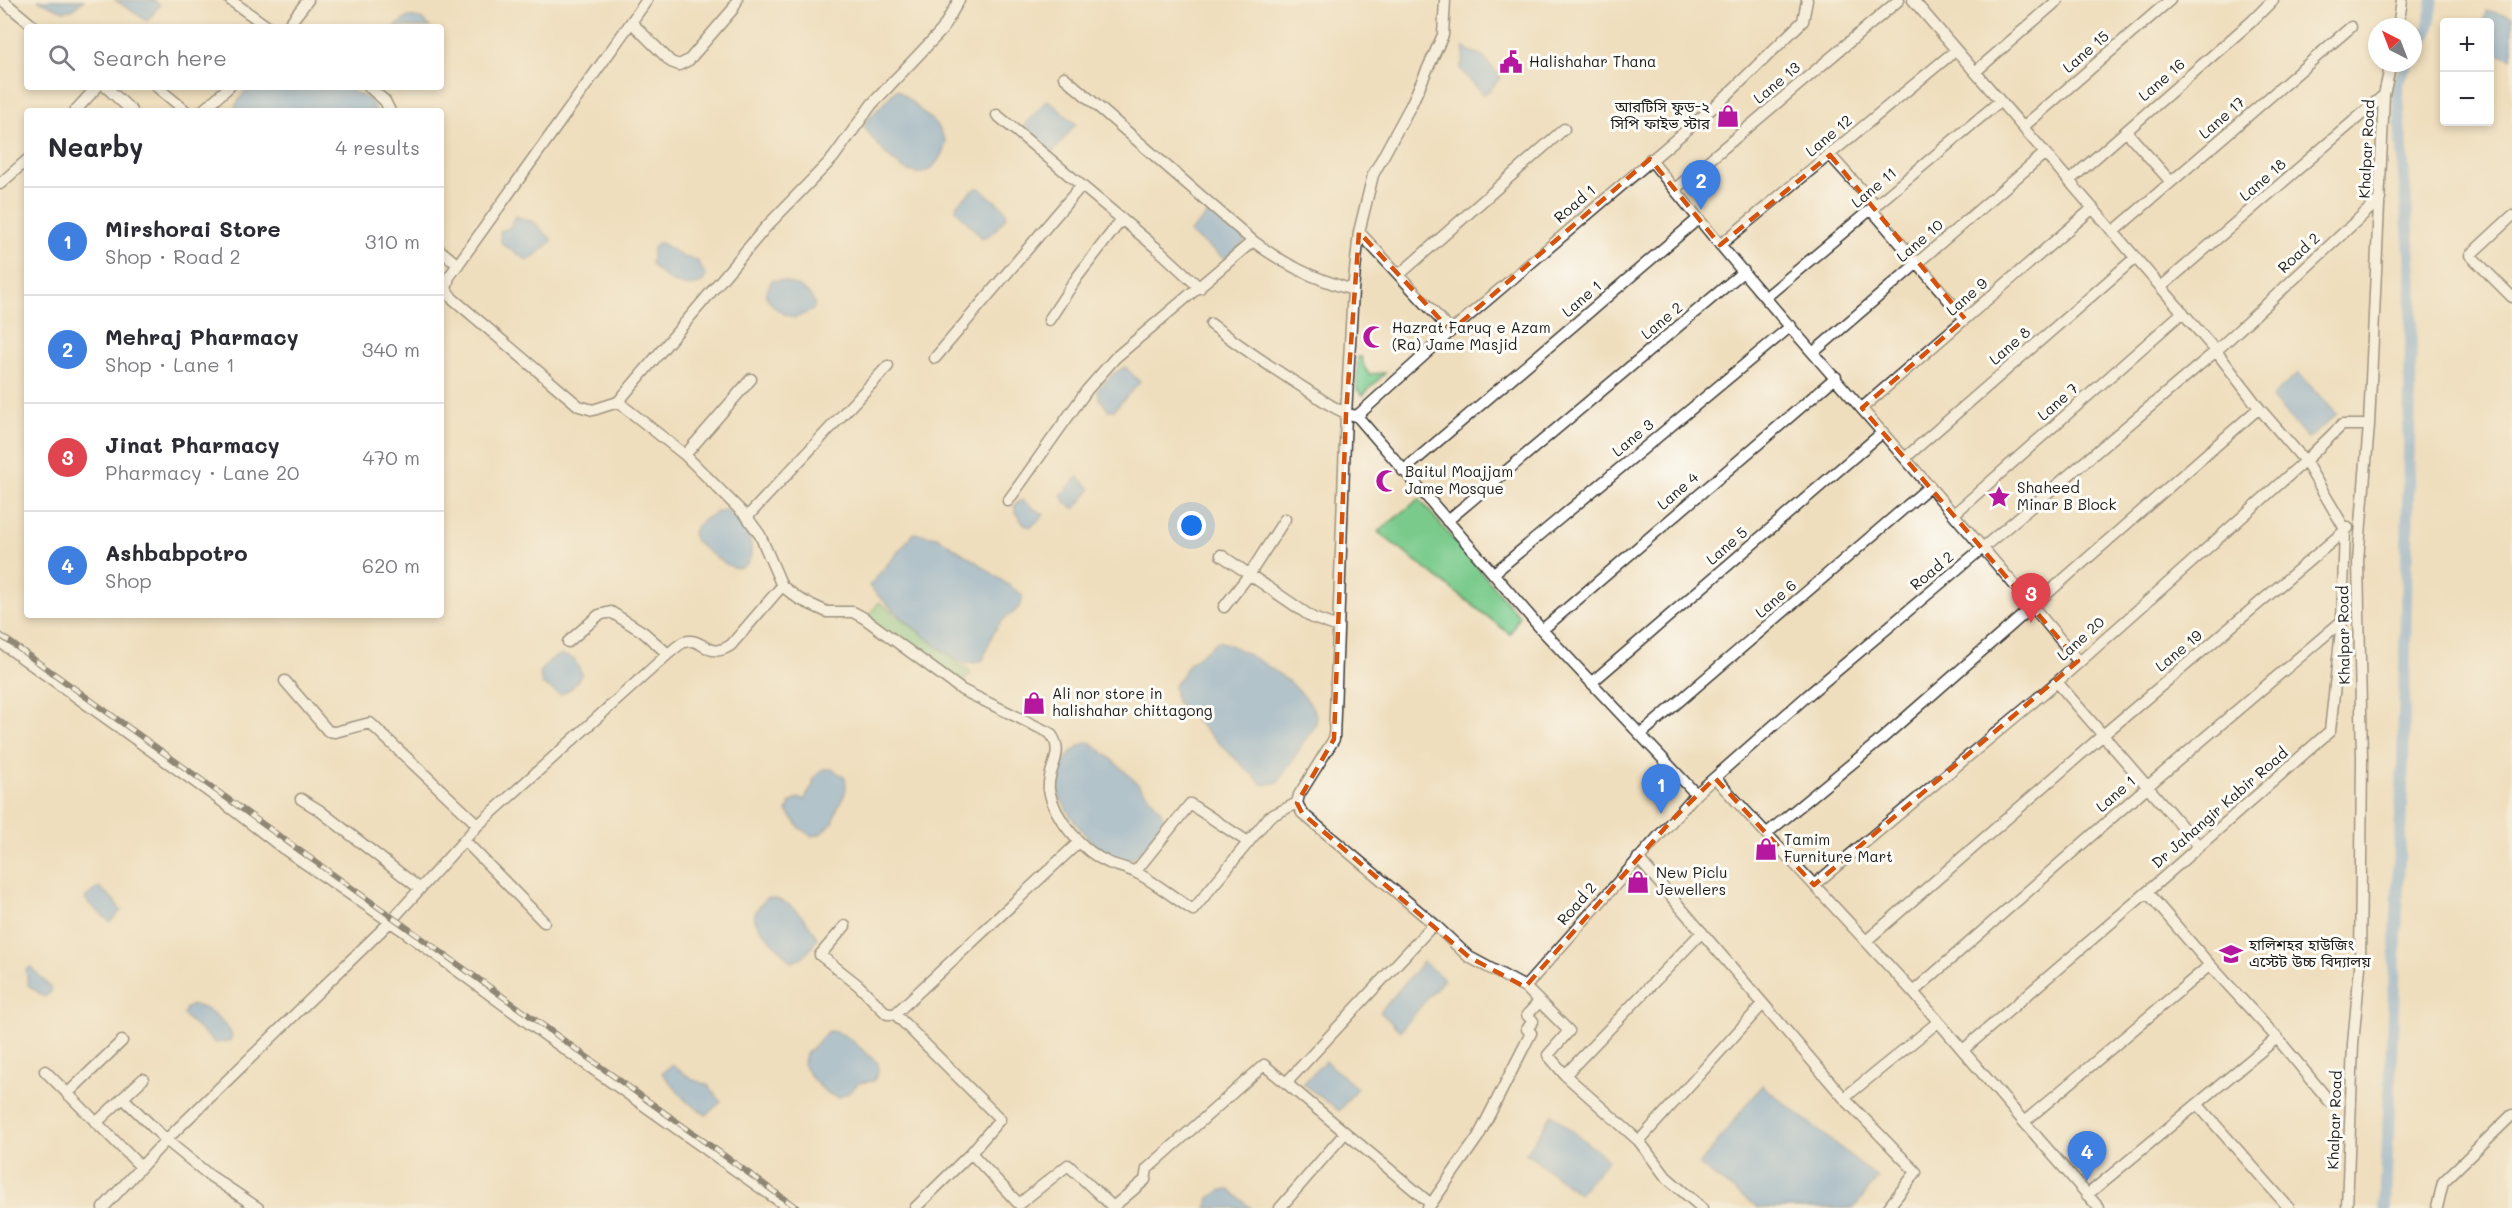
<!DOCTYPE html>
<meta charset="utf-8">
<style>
:root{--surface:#fff;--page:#f7f7f7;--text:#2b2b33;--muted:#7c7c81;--line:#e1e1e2;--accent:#b5179e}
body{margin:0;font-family:Mali,"Noto Sans Bengali",sans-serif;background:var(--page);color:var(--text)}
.controls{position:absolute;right:18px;top:18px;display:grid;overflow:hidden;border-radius:6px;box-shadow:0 3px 9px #0003}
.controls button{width:54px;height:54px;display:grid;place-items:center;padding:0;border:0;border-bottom:2px solid var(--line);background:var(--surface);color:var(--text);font:30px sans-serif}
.compass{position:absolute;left:2368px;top:18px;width:54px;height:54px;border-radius:50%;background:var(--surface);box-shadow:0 3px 9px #0003;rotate:318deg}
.you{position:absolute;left:1192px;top:526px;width:21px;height:21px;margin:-15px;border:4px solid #fff;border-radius:50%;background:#1a73e8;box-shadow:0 0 0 9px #1a73e833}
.badge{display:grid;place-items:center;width:39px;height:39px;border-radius:50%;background:var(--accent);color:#fff;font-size:20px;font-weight:700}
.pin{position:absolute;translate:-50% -50px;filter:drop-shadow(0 2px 3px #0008)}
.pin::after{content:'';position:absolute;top:32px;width:21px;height:18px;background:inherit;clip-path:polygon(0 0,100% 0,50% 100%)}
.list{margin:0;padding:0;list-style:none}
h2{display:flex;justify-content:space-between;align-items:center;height:78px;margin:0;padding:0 24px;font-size:26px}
h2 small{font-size:20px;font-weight:400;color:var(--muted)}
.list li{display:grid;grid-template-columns:39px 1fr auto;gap:18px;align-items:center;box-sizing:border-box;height:108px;padding:0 24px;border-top:2px solid var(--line)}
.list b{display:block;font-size:22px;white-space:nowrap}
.list p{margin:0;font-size:20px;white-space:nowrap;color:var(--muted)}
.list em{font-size:20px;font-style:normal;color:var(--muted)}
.icon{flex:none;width:33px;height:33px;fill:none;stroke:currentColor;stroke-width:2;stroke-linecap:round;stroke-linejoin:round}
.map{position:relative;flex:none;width:2512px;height:1208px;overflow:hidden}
.search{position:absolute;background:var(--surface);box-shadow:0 3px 9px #0003;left:24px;top:24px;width:420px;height:66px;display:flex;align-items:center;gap:15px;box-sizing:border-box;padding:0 21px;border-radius:6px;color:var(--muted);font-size:22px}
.panel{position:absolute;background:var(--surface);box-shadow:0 3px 9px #0003;left:24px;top:108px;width:420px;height:510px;border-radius:6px}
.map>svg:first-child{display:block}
.green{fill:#79ca8b;stroke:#4a7354;stroke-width:1.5}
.water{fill:#69a2d8;stroke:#425f7a;stroke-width:1.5}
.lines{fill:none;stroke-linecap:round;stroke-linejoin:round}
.canal{stroke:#69a2d8;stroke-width:12}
.minor-casing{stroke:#3c3934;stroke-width:13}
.minor{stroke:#fff;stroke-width:10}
.rail-casing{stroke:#1c1c1c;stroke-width:6}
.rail{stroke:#fdfcf7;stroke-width:4;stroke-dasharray:11;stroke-linecap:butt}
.marked{fill:none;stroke:#d4530e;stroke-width:4.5;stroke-dasharray:12 8;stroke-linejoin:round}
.labels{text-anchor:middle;stroke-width:6;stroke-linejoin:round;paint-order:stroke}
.street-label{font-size:15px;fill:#1c1c1c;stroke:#fdfcf7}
.poi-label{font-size:15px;fill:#1c1c1c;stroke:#fdfcf7;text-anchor:start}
</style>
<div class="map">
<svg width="2512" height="1208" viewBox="0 0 2512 1208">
<rect width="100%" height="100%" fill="#fdfcf7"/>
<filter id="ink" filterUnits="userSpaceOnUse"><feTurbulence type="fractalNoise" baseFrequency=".0167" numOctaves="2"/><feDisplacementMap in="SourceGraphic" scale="12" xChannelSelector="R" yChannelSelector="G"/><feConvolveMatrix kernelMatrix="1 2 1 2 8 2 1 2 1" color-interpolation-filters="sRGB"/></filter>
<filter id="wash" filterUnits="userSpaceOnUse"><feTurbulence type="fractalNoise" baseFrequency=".008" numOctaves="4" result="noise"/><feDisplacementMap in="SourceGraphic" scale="24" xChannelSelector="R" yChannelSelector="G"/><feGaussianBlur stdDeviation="1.35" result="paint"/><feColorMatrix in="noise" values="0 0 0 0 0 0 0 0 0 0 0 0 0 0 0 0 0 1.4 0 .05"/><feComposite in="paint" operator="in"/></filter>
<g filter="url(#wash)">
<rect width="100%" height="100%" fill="#efdebd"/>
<path class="green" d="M 1358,357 L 1362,357 L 1364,367 L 1369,374 L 1385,373 L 1363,395 L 1357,390 Z
M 1419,499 L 1519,616 L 1510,634 L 1378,532 Z
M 879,602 L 971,672 L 960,686 L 867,618 Z"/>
<path class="water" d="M 38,0 L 84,0 L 72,10 L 63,11 Z
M 115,0 L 154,0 L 160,5 L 147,21 Z
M 2486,10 L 2512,17 L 2512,59 L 2490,50 L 2490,22 L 2483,22 Z
M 408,17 L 421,19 L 430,27 L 394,27 Z
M 1463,48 L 1482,56 L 1501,77 L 1490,90 L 1483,95 L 1460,69 L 1464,55 Z
M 248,87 L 344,87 L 370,100 L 376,111 L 239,111 L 235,106 Z
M 897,89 L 938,126 L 946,142 C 944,152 940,159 933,167 C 910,190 875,143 863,125 Z
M 1048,100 L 1076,124 L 1048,158 L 1023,135 L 1027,131 L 1025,124 Z
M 976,188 L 979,188 L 1005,209 L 1007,215 C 1001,224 992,236 982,238 L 956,210 L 957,204 Z
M 1213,209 L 1245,241 L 1225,259 L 1189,233 Z
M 515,216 L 534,222 L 552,240 L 547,246 L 528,261 L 501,243 L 500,231 L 509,228 Z
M 657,243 L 661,243 L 683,257 L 697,260 L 706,276 L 702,283 C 682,291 664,279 651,264 L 653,248 Z
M 772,280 C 788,280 810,289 815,304 L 813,310 L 795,318 C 783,315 770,306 765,294 Z
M 1125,367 L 1140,382 L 1114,410 L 1108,410 L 1099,398 L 1098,389 L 1113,374 Z
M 2298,373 L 2337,414 L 2308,439 L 2272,397 Z
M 1078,477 L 1091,489 L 1075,509 L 1067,504 L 1061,495 Z
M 1022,500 L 1044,515 L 1031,527 C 1021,524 1016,515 1014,505 Z
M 724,510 C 751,517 762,566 738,568 C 728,569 702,547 694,540 L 693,531 C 701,521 711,513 724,510 Z
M 914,533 L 937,537 L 975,561 L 1022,595 C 1023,610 1012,612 1003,620 C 993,629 987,648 983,660 C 977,662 971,665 965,663 C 943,655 885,604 869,586 Z
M 1218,641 C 1241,646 1324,696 1316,724 C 1314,730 1307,737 1303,743 C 1295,757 1287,770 1278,782 L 1263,785 L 1176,702 L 1174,686 L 1190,663 Z
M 562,655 L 574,659 L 582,674 L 572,688 L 560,695 L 542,684 L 540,673 C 546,664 551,657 562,655 Z
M 1089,742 C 1109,755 1155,797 1164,818 C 1155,837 1142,852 1124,864 C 1091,849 1068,817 1054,785 C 1061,766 1069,747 1089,742 Z
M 823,769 L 832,769 L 845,778 C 850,799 834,803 834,822 L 819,835 L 811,836 L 800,828 L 787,811 L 790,803 L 799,798 L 804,800 L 813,785 L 813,779 Z
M 99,887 L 113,899 L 121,911 L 110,922 L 89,904 L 85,898 Z
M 767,898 C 788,897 809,921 817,938 C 812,948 803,960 791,962 L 758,926 L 754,918 L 756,910 Z
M 1423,962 L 1444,979 L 1400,1031 L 1380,1012 Z
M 31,967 L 50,987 L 51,992 L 44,997 L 28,985 L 26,970 Z
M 193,1005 C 206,1006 228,1024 232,1036 L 230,1041 L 215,1043 L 183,1015 L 186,1008 Z
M 828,1031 C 851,1032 860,1051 878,1063 L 878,1071 L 874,1081 L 858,1083 L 850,1092 L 838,1098 C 823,1093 810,1078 803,1064 L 806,1054 Z
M 1325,1061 L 1357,1088 L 1339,1111 L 1303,1084 Z
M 672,1065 L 694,1080 L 708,1085 L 721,1102 L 706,1115 L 686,1101 L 662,1073 Z
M 1762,1085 L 1878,1178 L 1854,1208 L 1758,1208 L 1699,1165 Z
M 1552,1114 L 1608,1160 L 1579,1194 L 1526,1153 Z
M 1221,1190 L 1230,1190 L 1251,1208 L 1206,1208 L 1210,1198 Z"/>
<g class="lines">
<path class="canal" d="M 2413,56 L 2428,31 L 2433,0
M 2385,1208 L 2403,763 L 2412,283 L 2397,83 L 2409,63"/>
</g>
</g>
<g filter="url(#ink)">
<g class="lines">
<g class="minor-casing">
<path id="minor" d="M 2,0 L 32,25
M 230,0 L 268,27
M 647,0 L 449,277 L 446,289 L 452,298 L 579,406 L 593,410 L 618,402 L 766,227 L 833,158 L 872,104 L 942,30 L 959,0
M 1445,0 L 1443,35 L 1411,105 L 1373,175 L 1359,232 L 1353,290 L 1346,414 L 1334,739 L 1299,795 L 1297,803 L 1302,813 L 1434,924 L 1469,957 L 1525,987 L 1569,1031 L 1548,1055 L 1565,1075 L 1639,1141 L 1666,1177 L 1702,1208
M 1913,0 L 2216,351 L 2259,408 L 2305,461 L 2345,529
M 632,23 L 671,62 L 679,65 L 689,60 L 733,9 L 737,0
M 287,27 L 308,0
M 2398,27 L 2402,0
M 1975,72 L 2058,0
M 1064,77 L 1253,241 C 1286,266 1313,278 1353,290
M 106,87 L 132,111
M 157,87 L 186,111
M 369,87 L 385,101 L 390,111
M 75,111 L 97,87
M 202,111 L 229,87
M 997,115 L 1160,251 L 1200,288
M 2023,127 L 2170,0
M 2126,131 L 2171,182
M 1830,155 L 1876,206
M 1650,159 C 1787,331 1939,491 2078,661
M 2069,181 L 2251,22 L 2273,0
M 0,184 L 27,160
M 1675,189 L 1899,0
M 1871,209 L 1965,319
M 2512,216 L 2470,255 L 2512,297
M 1359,232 L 1451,331
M 2113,232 L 2351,27
M 1720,245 L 1956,50
M 441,251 L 458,265
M 1399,275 L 1564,129
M 2161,287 L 2384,95
M 1766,297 L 2000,101
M 1049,320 L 1078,276 L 1122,219
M 1211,324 C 1242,348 1274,369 1307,390 C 1323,400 1339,413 1357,416 L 1451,331 L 1723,99 L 1803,21 L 1807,0
M 1814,352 L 2045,153
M 935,358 L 1081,186
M 618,402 L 685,455 L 747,517 L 760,535 L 782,586 L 799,599 L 827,612 L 853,612 L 864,618 L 962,690 L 1050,733 C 1067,754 1046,769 1049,790 C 1054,818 1082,851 1109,863 C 1117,866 1127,868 1135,872 C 1155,882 1174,898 1193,910 L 1269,817 L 1297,803
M 1862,408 L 2093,208
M 1357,416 L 1542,630 L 1696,794
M 685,455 L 751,379
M 1905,458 L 2135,258
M 1403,471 L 1698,219
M 1008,501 L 1087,390 L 1115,358 L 1253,241
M 1954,514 L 2183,312
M 747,517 L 888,366
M 1447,521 L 1744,271
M 1221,555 L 1313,618 L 1338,627
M 1494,573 L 1791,326
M 1224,607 L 1249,575 L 1285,519
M 1542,630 L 1836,377
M 0,642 L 223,802 L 284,849 L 405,932 L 549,1038 L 789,1208
M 568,642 L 599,615 L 611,612 L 643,632 L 668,654
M 285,681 L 328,731 L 335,732 L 370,723 L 478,825
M 2057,682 L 2198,845
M 1591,683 L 1883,432
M 1641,734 L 1930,486
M 1715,778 L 1913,992 L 2024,1122 L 2210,965 L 2147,892
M 301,799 L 319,810 L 419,888
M 1766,834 L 1877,743 L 2259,408
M 465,841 L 544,922
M 1638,858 L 1844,1098 L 1938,1022
M 1135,872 L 1190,804 L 1248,842
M 1814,885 L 2057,682 L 2305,461 L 2342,425 L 2369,425
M 845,926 L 820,955 L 858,985 L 887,1014 L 895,1014
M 1866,941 L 2103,735 L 2348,528
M 1525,987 L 1696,794 L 1807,696 L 2216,351 L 2380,199
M 1913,992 L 2148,786 L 2342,621
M 2277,1038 L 2330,1102
M 1963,1050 L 2147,892 L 2330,731 L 2342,621 L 2345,529
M 45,1071 L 141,1167
M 1565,1075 L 1702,932
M 67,1094 L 122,1041
M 123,1098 L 166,1140 L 209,1175 L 258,1208
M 1844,1098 L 1916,1172 L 1888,1208
M 2198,1105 L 2289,1208
M 2024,1122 L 2099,1208
M 96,1123 L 143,1079
M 1639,1141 L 1763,1004
M 971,1153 L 1019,1204 L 1068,1165 L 1113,1207 L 1145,1180 L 1147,1169 L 1264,1065 L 1286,1083
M 2087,1195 L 2277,1038 L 2210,965
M 1431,1204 L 1478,1137 L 1531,1033 L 1527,1029 L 1533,1021 L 1527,1015 L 1539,1002
M 103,1208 L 166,1140 L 390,922 L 478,825 L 668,654 C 672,651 679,644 684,642 C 704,636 707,661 731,645 L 782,586
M 915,1208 L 971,1153 L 1000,1119 L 895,1014 L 1079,842
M 1280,1208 L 1345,1133
M 1428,1208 L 1431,1204 L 1286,1083 L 1434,924
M 2347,1208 L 2353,1044 L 2360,967 L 2362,758 L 2358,560 L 2369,425 L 2384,95 L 2391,63
M 2437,1208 L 2443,1182 L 2512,1115"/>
</g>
<use href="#minor" class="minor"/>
<g class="rail-casing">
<path id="rail" d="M 0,635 L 797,1208"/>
</g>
<use href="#rail" class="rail"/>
</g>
</g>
<path d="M0 0H2512V1208H0ZM 1830,155 L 1965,319 L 1862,408 L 2078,661 L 1814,885 L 1715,778 L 1671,821 L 1525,987 L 1469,957 L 1302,813 L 1297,803 L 1334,739 L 1346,414 L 1359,232 L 1451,331 L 1650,159 L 1720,245 Z" fill="#efdebd" fill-opacity=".55" fill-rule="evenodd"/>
<path class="marked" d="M 1830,155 L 1965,319 L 1862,408 L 2078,661 L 1814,885 L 1715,778 L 1671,821 L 1525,987 L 1469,957 L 1302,813 L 1297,803 L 1334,739 L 1346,414 L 1359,232 L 1451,331 L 1650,159 L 1720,245 Z"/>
<defs>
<g id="civic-bare" transform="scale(1.8)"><path d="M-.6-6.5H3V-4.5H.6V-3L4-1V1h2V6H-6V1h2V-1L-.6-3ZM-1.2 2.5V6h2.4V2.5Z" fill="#b5179e" stroke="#fdfcf7" stroke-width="2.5" paint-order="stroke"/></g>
<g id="shop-bare" transform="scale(1.8)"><path d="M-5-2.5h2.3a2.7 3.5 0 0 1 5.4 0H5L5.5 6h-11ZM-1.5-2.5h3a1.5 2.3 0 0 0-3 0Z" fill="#b5179e" stroke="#fdfcf7" stroke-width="2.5" paint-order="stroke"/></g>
<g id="mosque-bare" transform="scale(1.8)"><path d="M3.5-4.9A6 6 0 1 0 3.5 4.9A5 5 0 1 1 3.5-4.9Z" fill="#b5179e" stroke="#fdfcf7" stroke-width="2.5" paint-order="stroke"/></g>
<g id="sight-bare" transform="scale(1.8)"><path d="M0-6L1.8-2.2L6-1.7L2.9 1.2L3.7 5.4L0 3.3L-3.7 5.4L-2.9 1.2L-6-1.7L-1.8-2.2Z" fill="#b5179e" stroke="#fdfcf7" stroke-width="2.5" paint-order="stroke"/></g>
<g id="school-bare" transform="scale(1.8)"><path d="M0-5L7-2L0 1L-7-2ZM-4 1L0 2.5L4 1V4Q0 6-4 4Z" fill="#b5179e" stroke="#fdfcf7" stroke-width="2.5" paint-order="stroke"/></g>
</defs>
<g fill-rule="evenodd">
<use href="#civic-bare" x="1511" y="62"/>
<use href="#shop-bare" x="1728" y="116"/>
<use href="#mosque-bare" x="1374" y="337"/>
<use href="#mosque-bare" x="1387" y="481"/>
<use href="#sight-bare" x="1999" y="497"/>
<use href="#shop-bare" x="1034" y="703"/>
<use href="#shop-bare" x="1766" y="849"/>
<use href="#shop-bare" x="1638" y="882"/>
<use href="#school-bare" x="2231" y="954"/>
</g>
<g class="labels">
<g class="street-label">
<text transform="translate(2086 52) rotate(-41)" y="5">Lane 15</text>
<text transform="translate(2162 80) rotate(-41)" y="5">Lane 16</text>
<text transform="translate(1777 83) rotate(-40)" y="5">Lane 13</text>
<text transform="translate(2222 118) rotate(-41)" y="5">Lane 17</text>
<text transform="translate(1829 136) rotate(-40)" y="5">Lane 12</text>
<text transform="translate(2367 149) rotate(-87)" y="5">Khalpar Road</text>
<text transform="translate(2263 180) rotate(-41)" y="5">Lane 18</text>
<text transform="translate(1874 188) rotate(-40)" y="5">Lane 11</text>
<text transform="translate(1575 204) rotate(-41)" y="5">Road 1</text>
<text transform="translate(1920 241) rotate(-41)" y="5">Lane 10</text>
<text transform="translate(2299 253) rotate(-43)" y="5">Road 2</text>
<text transform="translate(1967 297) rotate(-41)" y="5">Lane 9</text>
<text transform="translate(1582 299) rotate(-41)" y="5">Lane 1</text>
<text transform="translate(1662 321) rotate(-40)" y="5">Lane 2</text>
<text transform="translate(2010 346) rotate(-41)" y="5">Lane 8</text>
<text transform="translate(2058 402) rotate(-41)" y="5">Lane 7</text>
<text transform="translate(1633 438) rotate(-40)" y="5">Lane 3</text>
<text transform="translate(1678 491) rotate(-41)" y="5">Lane 4</text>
<text transform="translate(1727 546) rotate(-41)" y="5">Lane 5</text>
<text transform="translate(1932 571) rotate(-40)" y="5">Road 2</text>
<text transform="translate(1776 599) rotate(-41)" y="5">Lane 6</text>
<text transform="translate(2344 635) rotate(-91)" y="5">Khalpar Road</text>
<text transform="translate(2081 639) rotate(-42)" y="5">Lane 20</text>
<text transform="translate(2179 651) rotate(-40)" y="5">Lane 19</text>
<text transform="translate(2116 794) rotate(-41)" y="5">Lane 1</text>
<text transform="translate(2220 808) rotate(-41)" y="5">Dr Jahangir Kabir Road</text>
<text transform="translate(1577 904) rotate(-49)" y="5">Road 2</text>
<text transform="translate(2335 1120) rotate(-88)" y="5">Khalpar Road</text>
</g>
<g class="poi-label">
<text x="1529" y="67">Halishahar Thana</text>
<text x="1710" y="112" text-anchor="end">আরটিসি ফুড-২<tspan x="1710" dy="17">সিপি ফাইভ স্টার</tspan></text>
<text x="1392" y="333">Hazrat Faruq e Azam<tspan x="1392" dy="17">(Ra) Jame Masjid</tspan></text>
<text x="1405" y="477">Baitul Moajjam<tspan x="1405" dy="17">Jame Mosque</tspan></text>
<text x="2017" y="493">Shaheed<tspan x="2017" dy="17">Minar B Block</tspan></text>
<text x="1052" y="699">Ali nor store in<tspan x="1052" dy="17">halishahar chittagong</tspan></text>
<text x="1784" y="845">Tamim<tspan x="1784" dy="17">Furniture Mart</tspan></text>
<text x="1656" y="878">New Piclu<tspan x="1656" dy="17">Jewellers</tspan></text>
<text x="2249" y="950">হালিশহর হাউজিং<tspan x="2249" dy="17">এস্টেট উচ্চ বিদ্যালয়</tspan></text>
</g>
</g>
</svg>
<div class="controls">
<button>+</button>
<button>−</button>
</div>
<svg class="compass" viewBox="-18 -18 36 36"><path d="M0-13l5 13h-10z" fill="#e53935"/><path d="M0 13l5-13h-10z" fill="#7c7c81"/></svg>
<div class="you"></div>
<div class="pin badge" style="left:1661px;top:814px;background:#3f7fe0">1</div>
<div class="pin badge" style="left:1701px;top:210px;background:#3f7fe0">2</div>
<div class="pin badge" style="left:2031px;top:623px;background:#e0444e">3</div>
<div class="pin badge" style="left:2087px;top:1181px;background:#3f7fe0">4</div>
<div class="search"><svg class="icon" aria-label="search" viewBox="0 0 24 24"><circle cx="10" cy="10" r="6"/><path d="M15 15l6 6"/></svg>Search here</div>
<section class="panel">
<h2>Nearby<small>4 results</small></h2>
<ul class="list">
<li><span class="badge" style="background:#3f7fe0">1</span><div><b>Mirshorai Store</b><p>Shop · Road 2</p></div><em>310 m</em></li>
<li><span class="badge" style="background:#3f7fe0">2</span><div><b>Mehraj Pharmacy</b><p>Shop · Lane 1</p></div><em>340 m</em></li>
<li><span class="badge" style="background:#e0444e">3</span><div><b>Jinat Pharmacy</b><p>Pharmacy · Lane 20</p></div><em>470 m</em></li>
<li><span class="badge" style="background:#3f7fe0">4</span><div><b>Ashbabpotro</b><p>Shop</p></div><em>620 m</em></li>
</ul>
</section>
</div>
